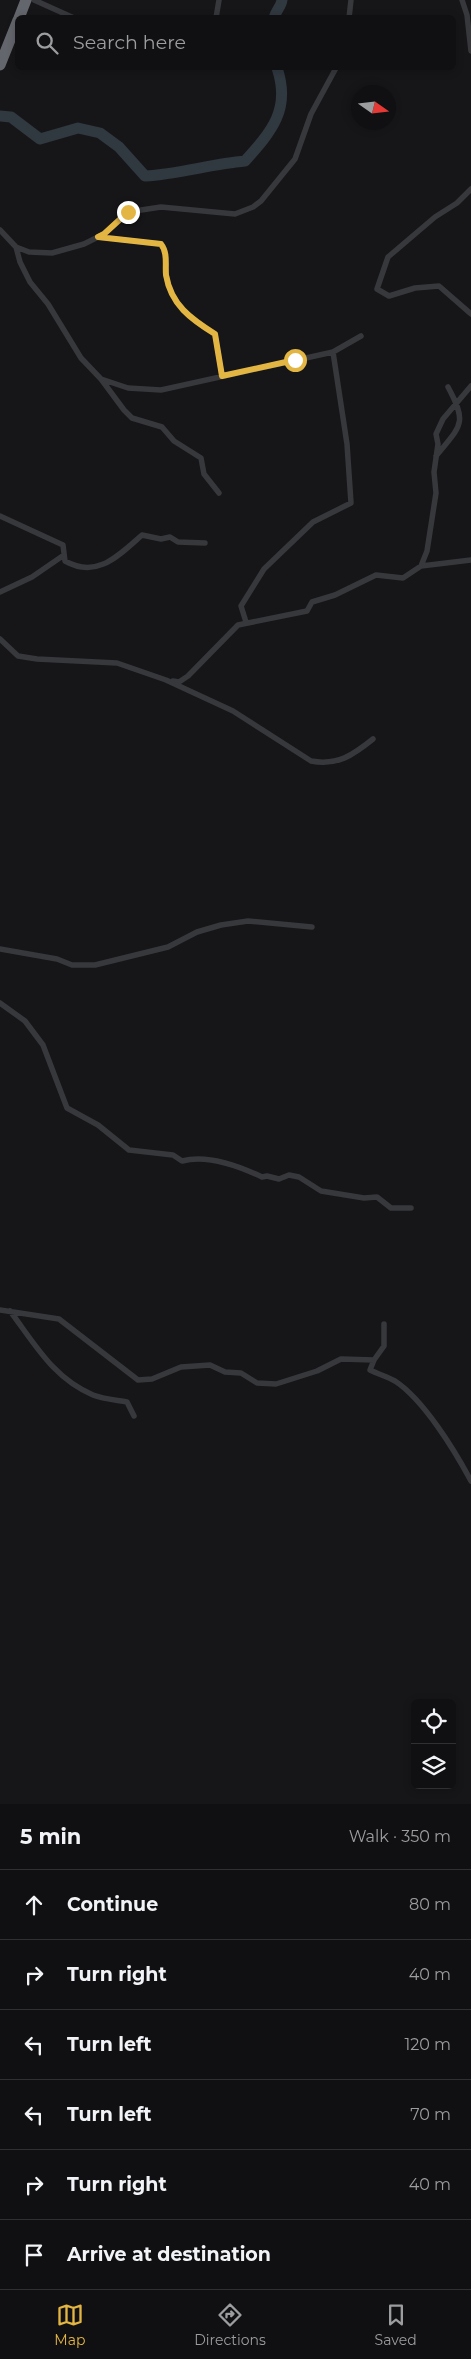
<!DOCTYPE html>
<meta charset="utf-8">
<style>
:root{--surface:#101012;--page:#19191b;--text:#f1f3f6;--muted:#9c9d9f;--line:#303032;--accent:#e3b543}
body{margin:0;font-family:Montserrat,sans-serif;background:var(--page);color:var(--text)}
.controls{position:absolute;right:15px;bottom:15px;display:grid;overflow:hidden;border-radius:8px;box-shadow:0 2px 8px #0003}
.controls button{width:45px;height:45px;display:grid;place-items:center;padding:0;border:0;border-bottom:1px solid var(--line);background:var(--surface);color:var(--text);font:25px sans-serif}
.compass{position:absolute;left:351px;top:85px;width:45px;height:45px;border-radius:50%;background:var(--surface);box-shadow:0 2px 8px #0003;rotate:104deg}
.stop{position:absolute;width:15px;height:15px;margin:-11px;border:4px solid #e3b543;border-radius:50%;background:#fff}
.stop.end{background:#e3b543;border-color:#fff;box-shadow:0 1px 5px #0008}
.list{margin:0;padding:0;list-style:none}
h2{display:flex;justify-content:space-between;align-items:center;height:65px;margin:0;padding:0 20px;font-size:21px}
h2 small{font-size:16px;font-weight:400;color:var(--muted)}
.list li{display:grid;grid-template-columns:32px 1fr auto;gap:15px;align-items:center;box-sizing:border-box;height:70px;padding:0 20px;border-top:1px solid var(--line)}
.list b{display:block;font-size:19px;white-space:nowrap}
.list em{font-size:16px;font-style:normal;color:var(--muted)}
.icon{flex:none;width:28px;height:28px;fill:none;stroke:currentColor;stroke-width:2;stroke-linecap:round;stroke-linejoin:round}
.map{position:relative;flex:none;width:471px;height:1804px;overflow:hidden}
.search{position:absolute;background:var(--surface);box-shadow:0 2px 8px #0003;left:15px;right:15px;top:15px;height:55px;display:flex;align-items:center;gap:12px;box-sizing:border-box;padding:0 18px;border-radius:8px;color:var(--muted);font-size:19px}
.sheet{height:485px;background:var(--surface)}
nav{display:flex;justify-content:space-around;align-items:center;box-sizing:border-box;height:70px;border-top:1px solid var(--line);background:var(--surface);font-size:14px;color:var(--muted)}
nav a{display:grid;justify-items:center;gap:2px}
nav .on{color:var(--accent)}
.map>svg:first-child{display:block}
.lines{fill:none;stroke-linecap:round;stroke-linejoin:round}
.river{stroke:#303840;stroke-width:11}
.street{stroke:#37383c;stroke-width:5.5}
.highway{stroke:#64666d;stroke-width:11}
.route{stroke:#e3b543;stroke-width:6}
</style>
<div class="map">
<svg width="471" height="1804" viewBox="0 0 471 1804">
<rect width="100%" height="100%" fill="#161618"/>
<g class="lines">
<path class="river" d="M 274,18 C 276,10 281,7 282,0
M 0,116 L 11,117 L 40,139 L 78,128 L 100,133 L 119,147 L 145,176 C 179,174 211,164 245,161 C 272,131 291,109 277,68"/>
<path class="street" d="M 34,0 L 74,18
M 462,0 L 467,15 L 471,51
M 216,18 L 219,0
M 349,18 L 351,0
M 471,189 L 457,203 L 435,217 L 388,257 L 377,289 L 389,296 L 415,288 L 439,286 L 471,314
M 0,230 L 16,247 L 29,252 L 52,253 L 84,244 L 104,234 L 128,212 L 161,207 L 235,214 L 253,207 L 261,201 L 295,159 L 311,114 L 336,68
M 98,237 L 161,244 C 168,253 165,265 166,275 C 171,305 191,319 215,334 L 222,376
M 16,247 L 20,262 L 30,282 L 48,304 L 81,358 L 101,379 L 124,410 L 132,418 L 162,427 L 174,441 L 201,458 L 204,474 L 219,493
M 101,379 L 128,388 L 161,390 L 333,352 L 361,336
M 436,456 C 461,425 468,424 448,387
M 0,516 L 63,545 L 65,561 C 97,579 118,556 142,535 L 161,539 L 170,537 L 178,542 L 205,543
M 421,566 L 427,551 L 436,493 L 434,472 L 438,444 L 436,434 L 443,419 L 471,386
M 0,592 L 32,577 L 64,555
M 246,622 L 241,606 L 264,569 L 313,522 L 351,503 L 347,444 L 333,352
M 0,639 L 18,656 L 37,659 L 117,663 L 166,680 L 233,711 L 311,761 C 338,766 353,755 373,739
M 173,681 L 179,682 L 188,676 L 238,625 L 307,611 L 312,602 L 335,595 L 376,575 L 403,578 L 421,566 L 471,560
M 0,949 L 57,959 L 72,965 L 95,965 L 168,947 L 197,932 L 221,925 L 248,921 L 312,927
M 0,1003 L 25,1021 L 43,1045 L 67,1108 L 98,1125 L 129,1150 L 173,1155 L 182,1161 C 207,1154 239,1166 262,1177 L 267,1176 L 279,1179 L 289,1175 L 299,1177 L 321,1191 L 364,1198 L 377,1197 L 391,1208 L 411,1208
M 0,1310 L 59,1319 L 138,1380 L 152,1379 L 181,1367 L 210,1365 L 225,1372 L 241,1373 L 257,1383 L 276,1384 L 317,1371 L 341,1359 L 374,1360 L 384,1346 L 384,1324
M 10,1311 C 35,1344 53,1378 93,1395 C 103,1399 116,1400 127,1402 L 134,1416
M 374,1360 L 370,1370 C 378,1374 388,1377 395,1381 C 424,1400 455,1451 471,1481"/>
<path class="highway" d="M 19,18 L 26,0
M 0,65 L 18,20"/>
</g>
<g class="lines">
<path class="route" d="M 128,212 L 104,234 L 98,237 L 161,244 C 168,253 165,265 166,275 C 171,305 191,319 215,334 L 222,376 L 295,360"/>
</g>
</svg>
<div class="controls">
<button><svg class="icon" aria-label="locate" viewBox="0 0 24 24"><circle cx="12" cy="12" r="6"/><path d="M12 2v4M12 18v4M2 12h4M18 12h4"/></svg></button>
<button><svg class="icon" aria-label="layers" viewBox="0 0 24 24"><path d="M12 4l9 5-9 5-9-5zM3 14l9 5 9-5"/></svg></button>
</div>
<svg class="compass" viewBox="-18 -18 36 36"><path d="M0-13l5 13h-10z" fill="#e53935"/><path d="M0 13l5-13h-10z" fill="#9c9d9f"/></svg>
<div class="stop" style="left:295px;top:360px"></div>
<div class="stop end" style="left:128px;top:212px"></div>
<div class="search"><svg class="icon" aria-label="search" viewBox="0 0 24 24"><circle cx="10" cy="10" r="6"/><path d="M15 15l6 6"/></svg>Search here</div>
</div>
<section class="sheet">
<h2>5 min<small>Walk · 350 m</small></h2>
<ul class="list">
<li><svg class="icon" aria-label="ahead" viewBox="0 0 24 24"><path d="M12 20V5M6 11l6-6 6 6"/></svg><div><b>Continue</b></div><em>80 m</em></li>
<li><svg class="icon" aria-label="right" viewBox="0 0 24 24"><path d="M7 20v-9h11M14 6l5 5-5 5"/></svg><div><b>Turn right</b></div><em>40 m</em></li>
<li><svg class="icon" aria-label="left" viewBox="0 0 24 24"><path d="M17 20v-9H6M10 6l-5 5 5 5"/></svg><div><b>Turn left</b></div><em>120 m</em></li>
<li><svg class="icon" aria-label="left" viewBox="0 0 24 24"><path d="M17 20v-9H6M10 6l-5 5 5 5"/></svg><div><b>Turn left</b></div><em>70 m</em></li>
<li><svg class="icon" aria-label="right" viewBox="0 0 24 24"><path d="M7 20v-9h11M14 6l5 5-5 5"/></svg><div><b>Turn right</b></div><em>40 m</em></li>
<li><svg class="icon" aria-label="arrive" viewBox="0 0 24 24"><path d="M6 21V4h12l-3 4 3 4H6"/></svg><div><b>Arrive at destination</b></div></li>
</ul>
</section>
<nav>
<a class="on"><svg class="icon" aria-label="map" viewBox="0 0 24 24"><path d="M3 6l6-2 6 2 6-2v14l-6 2-6-2-6 2zM9 4v14M15 6v14"/></svg>Map</a>
<a><svg class="icon" aria-label="directions" viewBox="0 0 24 24"><path d="M12 3l9 9-9 9-9-9zM9 14v-3h6M13 9l2 2-2 2"/></svg>Directions</a>
<a><svg class="icon" aria-label="saved" viewBox="0 0 24 24"><path d="M7 4h10v16l-5-4-5 4z"/></svg>Saved</a>
</nav>
